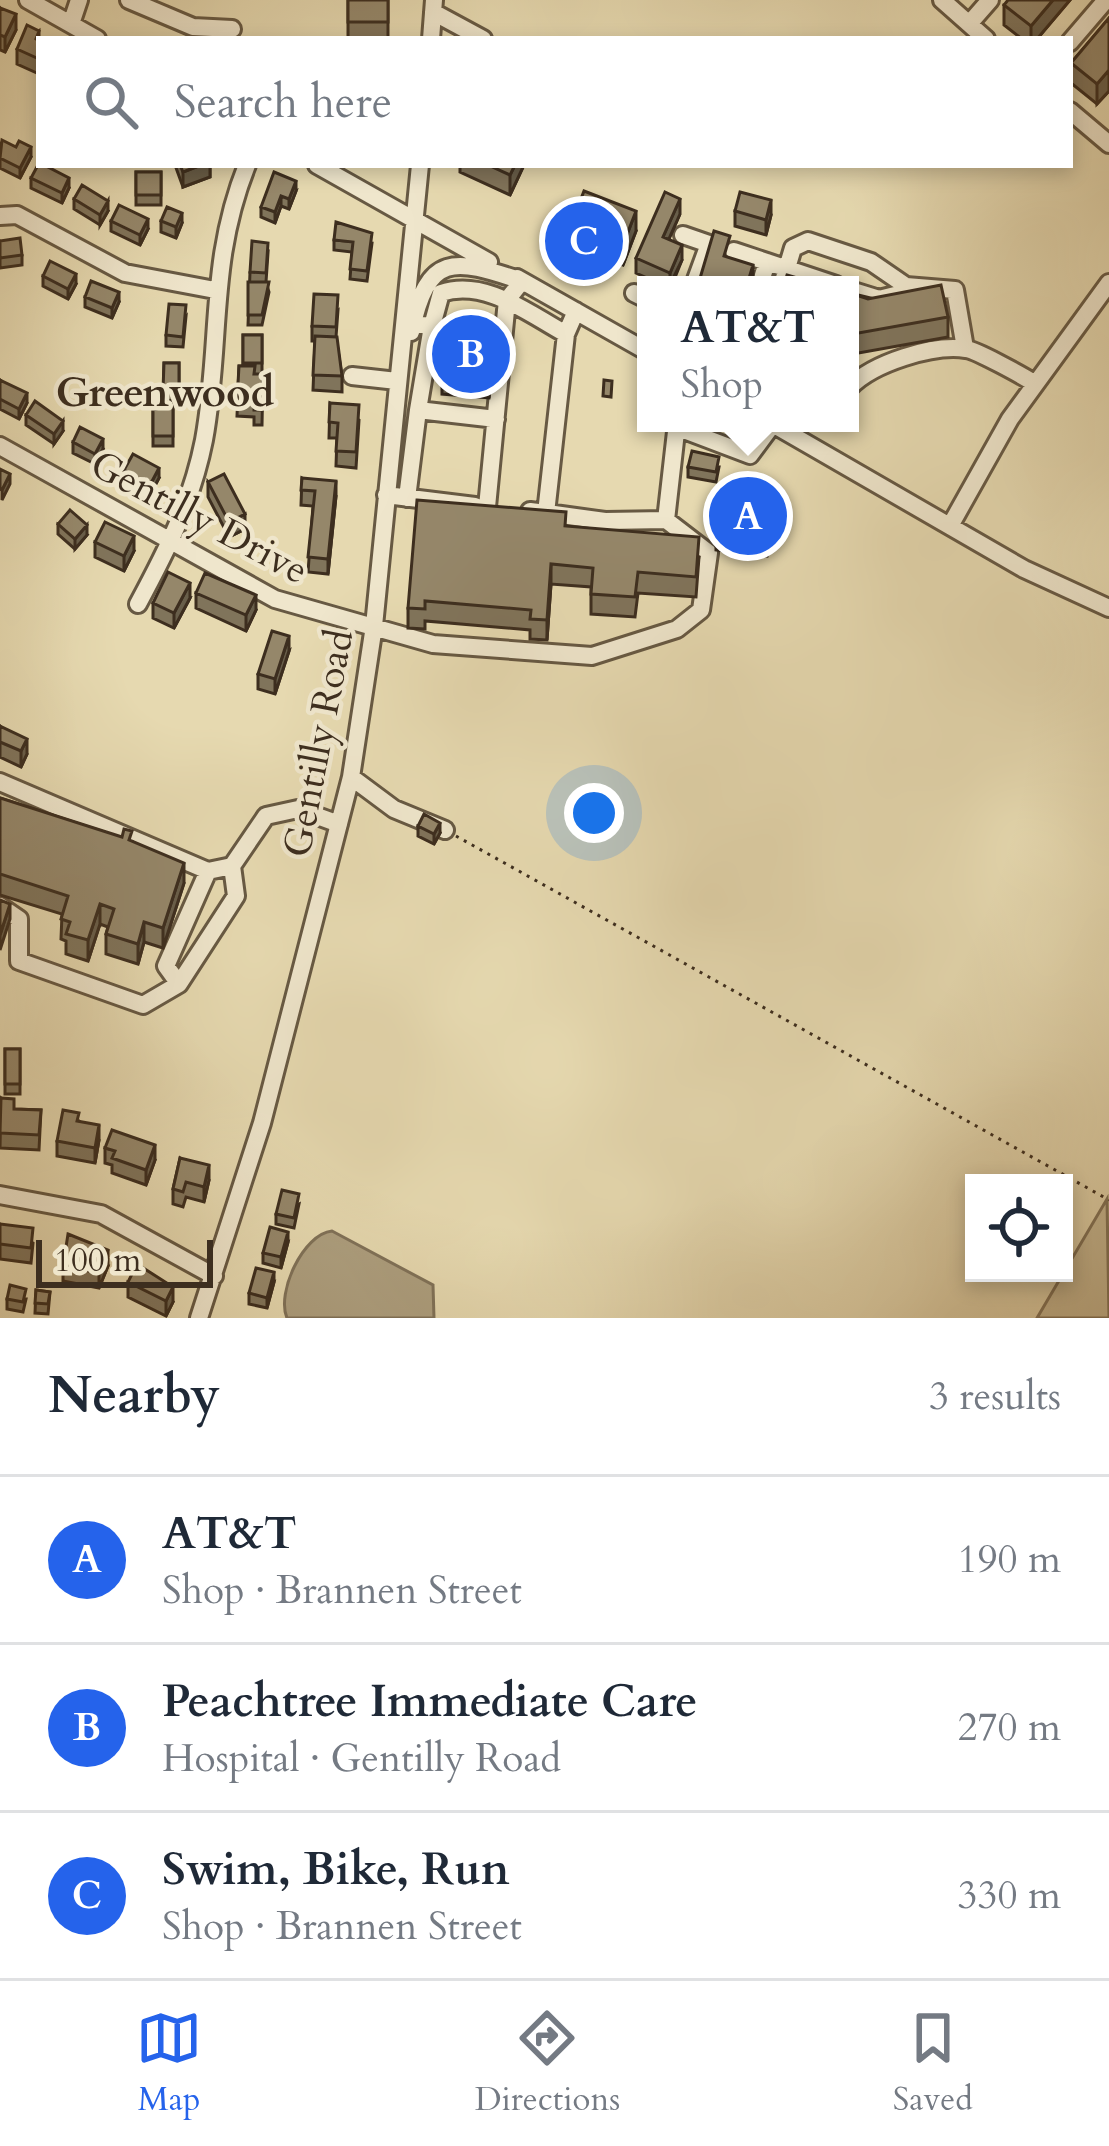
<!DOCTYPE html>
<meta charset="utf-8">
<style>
:root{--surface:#fff;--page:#f6f6f7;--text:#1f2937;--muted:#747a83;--line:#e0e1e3;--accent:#2563eb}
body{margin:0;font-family:Cardo,serif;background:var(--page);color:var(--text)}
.controls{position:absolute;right:36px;bottom:36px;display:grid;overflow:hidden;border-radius:0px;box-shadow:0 6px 18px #0003}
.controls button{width:108px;height:108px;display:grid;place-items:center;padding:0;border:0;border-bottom:3px solid var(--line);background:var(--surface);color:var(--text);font:60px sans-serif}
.scale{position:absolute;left:36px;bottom:30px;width:177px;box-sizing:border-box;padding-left:12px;border:6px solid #3d2e1f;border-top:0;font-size:33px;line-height:42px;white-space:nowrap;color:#3d2e1f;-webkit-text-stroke:9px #efe6cc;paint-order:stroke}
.you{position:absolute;left:594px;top:813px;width:42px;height:42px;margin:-30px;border:9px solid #fff;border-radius:50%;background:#1a73e8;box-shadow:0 0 0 18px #1a73e833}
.badge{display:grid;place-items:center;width:78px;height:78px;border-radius:50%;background:var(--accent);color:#fff;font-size:39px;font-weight:700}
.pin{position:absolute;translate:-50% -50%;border:6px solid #fff;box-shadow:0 3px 12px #0006}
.popup{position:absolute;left:637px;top:276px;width:222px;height:156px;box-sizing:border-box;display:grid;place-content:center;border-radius:0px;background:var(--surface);filter:drop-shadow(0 3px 9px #0005);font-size:39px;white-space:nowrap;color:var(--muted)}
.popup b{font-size:45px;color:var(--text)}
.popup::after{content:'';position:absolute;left:50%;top:100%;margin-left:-24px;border:24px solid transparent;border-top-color:var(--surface)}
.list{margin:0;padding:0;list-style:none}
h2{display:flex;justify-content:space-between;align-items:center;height:156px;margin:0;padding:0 48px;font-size:51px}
h2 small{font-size:39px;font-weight:400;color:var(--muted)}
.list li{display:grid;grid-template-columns:78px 1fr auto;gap:36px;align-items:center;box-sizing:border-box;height:168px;padding:0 48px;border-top:3px solid var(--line)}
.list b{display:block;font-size:45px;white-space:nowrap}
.list p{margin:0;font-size:39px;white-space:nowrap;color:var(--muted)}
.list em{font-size:39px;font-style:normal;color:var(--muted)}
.icon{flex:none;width:66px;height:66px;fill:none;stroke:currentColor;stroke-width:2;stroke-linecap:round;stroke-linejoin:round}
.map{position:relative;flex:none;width:1109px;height:1318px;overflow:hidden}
.search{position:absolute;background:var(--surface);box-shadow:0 6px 18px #0003;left:36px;right:36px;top:36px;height:132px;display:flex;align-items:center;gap:30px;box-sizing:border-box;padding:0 42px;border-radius:0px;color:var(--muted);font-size:45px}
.sheet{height:660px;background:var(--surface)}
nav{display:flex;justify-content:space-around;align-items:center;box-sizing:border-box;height:168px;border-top:3px solid var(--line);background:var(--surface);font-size:33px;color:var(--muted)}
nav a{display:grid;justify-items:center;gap:6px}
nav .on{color:var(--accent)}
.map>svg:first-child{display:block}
.green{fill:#c9bc97;stroke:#83755b;stroke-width:3}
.water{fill:#ad9f7f;stroke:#807259;stroke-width:3}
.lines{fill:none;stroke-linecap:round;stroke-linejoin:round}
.minor-casing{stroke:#675943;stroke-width:22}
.path{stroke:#3d2e1f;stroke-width:3;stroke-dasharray:3 6;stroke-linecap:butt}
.minor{stroke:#efe6cc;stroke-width:16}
.wall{fill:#80745b;stroke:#3d2e1f;stroke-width:3}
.shaded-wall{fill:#685e4a;stroke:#3d2e1f;stroke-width:3}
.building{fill:#95876a;stroke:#3d2e1f;stroke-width:3}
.labels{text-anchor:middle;stroke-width:9;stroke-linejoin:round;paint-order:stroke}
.street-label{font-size:39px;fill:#3d2e1f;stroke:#efe6cc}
.neighbourhood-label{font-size:42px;font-weight:bold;fill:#3d2e1f;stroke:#efe6cc}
</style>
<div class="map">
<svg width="1109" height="1318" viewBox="0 0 1109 1318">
<rect width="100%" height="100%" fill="#e6d9b0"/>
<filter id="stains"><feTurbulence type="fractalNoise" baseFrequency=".00167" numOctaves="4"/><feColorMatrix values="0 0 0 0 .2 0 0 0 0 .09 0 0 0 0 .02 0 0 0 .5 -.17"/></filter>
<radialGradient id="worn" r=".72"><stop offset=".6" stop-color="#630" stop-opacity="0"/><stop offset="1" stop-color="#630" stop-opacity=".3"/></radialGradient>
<path class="green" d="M 1107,1199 L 1109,1318 L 1037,1318 Z"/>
<path class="water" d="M 332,1231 L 433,1285 L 434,1318 L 287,1318 C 276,1293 303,1234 332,1231 Z"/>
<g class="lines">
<g class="minor-casing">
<path id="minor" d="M 28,0 L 97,39
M 129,0 L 193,27 L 232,29
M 942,0 L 986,39
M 433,12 L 483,39
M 71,24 L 79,0
M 969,24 L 990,0
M 431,39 L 434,0
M 1070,42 L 1106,0
M 1070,111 L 1109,144
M 317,165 L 489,262
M 0,216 L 17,215 L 125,273 L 215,290
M 683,235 L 709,244 L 694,285
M 734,251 L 767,262
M 517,278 L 646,351
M 760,285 L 767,262 L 836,285
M 782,285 L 793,248 L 808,241 L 871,262 L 906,286 L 955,290 L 965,348
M 850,290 L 879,299 L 895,295
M 634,293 L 646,299
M 422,325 L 432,326 L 418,410 L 496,419
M 411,332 C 428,252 453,258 522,281 L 507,300 L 487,507
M 494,333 L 432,326 L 441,293 C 485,278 529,314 566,334
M 352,376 L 397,381
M 850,387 C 873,363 933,344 966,349 C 976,350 1023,376 1034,383
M 771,423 L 1024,569 L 1109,608
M 676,427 L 750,455 L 773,424
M 0,446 L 275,599 L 433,644 L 592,656 L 677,629 L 701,610 L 709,553 L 666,520
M 386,495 L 475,506
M 407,498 L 418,410
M 530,511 L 546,513 L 566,334 L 576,311
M 547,513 L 605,521 L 666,520 L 677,423
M 950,526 L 1010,419 L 1109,283
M 138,604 C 167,550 192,501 204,440 C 222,342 208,262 247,165
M 351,777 L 394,809 L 445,830
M 0,782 L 208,871 L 232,866 L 266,816 L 298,809 L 339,824
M 0,906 L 19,919 L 19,961 L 143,1005 L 179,984 L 236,896 L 232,866
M 179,984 L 166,966 L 208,871
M 0,1195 L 101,1214 L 214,1276
M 199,1318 L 262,1123 L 351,777 L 374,626 L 420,165"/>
</g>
<path class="path" d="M 456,836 L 1109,1200"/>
<use href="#minor" class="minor"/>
</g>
<path class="wall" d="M 348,0 L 388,0 L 388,39 L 348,39 Z
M 1070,0 L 1037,39 L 1022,39 L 1004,25 L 1004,5 Z
M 0,8 L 16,30 L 5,52 L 0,50 Z
M 1109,18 L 1109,91 L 1097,104 L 1071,83 L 1071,63 Z
M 39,31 L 39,74 L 17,64 L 17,49 Z
M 0,143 L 31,157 L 20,178 L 0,168 Z
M 175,165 L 210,165 L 210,177 L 183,187 Z
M 460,165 L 524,165 L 510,195 L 460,172 Z
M 136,172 L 161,172 L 161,205 L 136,205 Z
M 31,178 L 69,188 L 62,203 L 31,188 Z
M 296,191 L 289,209 L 281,206 L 275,223 L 261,217 L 261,207 Z
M 74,199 L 108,211 L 100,225 L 74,209 Z
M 735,211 L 771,215 L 766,235 L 735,226 Z
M 680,214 L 669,239 L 682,260 L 672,285 L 663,285 L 636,273 L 636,258 Z
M 111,221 L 148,229 L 140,245 L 111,231 Z
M 161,221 L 182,223 L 176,238 L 161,232 Z
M 571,225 L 636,231 L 623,265 L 571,245 Z
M 334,240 L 372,243 L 367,281 L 350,279 L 352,252 L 334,250 Z
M 0,241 L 22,255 L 22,265 L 0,268 Z
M 268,253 L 266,282 L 269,292 L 262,325 L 248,325 L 250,272 Z
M 43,276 L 76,284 L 68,299 L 43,286 Z
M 850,293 L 948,317 L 948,337 L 853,354 L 850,353 Z
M 85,297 L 119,302 L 112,318 L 85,307 Z
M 338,310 L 336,337 L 342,376 L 342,392 L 313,390 L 315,341 L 312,341 L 312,326 Z
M 186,316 L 183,347 L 166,346 L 166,335 Z
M 243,335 L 262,335 L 262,373 L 263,374 L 262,425 L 254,425 L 254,417 L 237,416 L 239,366 L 243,366 Z
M 493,352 L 489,398 L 442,394 L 442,374 Z
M 164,363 L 179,363 L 179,401 L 163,400 Z
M 0,380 L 27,403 L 19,419 L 0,409 Z
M 330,403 L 359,420 L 356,468 L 336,466 L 337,438 L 329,438 Z
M 173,404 L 173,446 L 153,446 L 153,410 Z
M 26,415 L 63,431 L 54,444 L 26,425 Z
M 73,442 L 103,449 L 95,464 L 73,453 Z
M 688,467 L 719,467 L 716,482 L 688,477 Z
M 124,470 L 159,478 L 150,495 L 124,480 Z
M 302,478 L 336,496 L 328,574 L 308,572 L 313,506 L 301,505 Z
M 208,482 L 245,529 L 229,537 L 208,497 Z
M 773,514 L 767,556 L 716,550 L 716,530 Z
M 58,524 L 87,535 L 75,549 L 58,534 Z
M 566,526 L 699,557 L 696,597 L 638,593 L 635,617 L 591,614 L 591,587 L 551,584 L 547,640 L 530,639 L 530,630 L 425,621 L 425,629 L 408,628 L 408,608 Z
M 95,542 L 134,551 L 124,571 L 95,557 Z
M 196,593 L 256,610 L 246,631 L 196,608 Z
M 190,598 L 174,628 L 153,618 L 153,603 Z
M 289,651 L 275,694 L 258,689 L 258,674 Z
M 0,726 L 27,754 L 21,767 L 0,757 Z
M 0,798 L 132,841 L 184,883 L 163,948 L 144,942 L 138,964 L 106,954 L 106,934 L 108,927 L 100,924 L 88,961 L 66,954 L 66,941 L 61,939 L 62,914 L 0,895 Z
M 418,826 L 440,833 L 434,844 L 418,836 Z
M 5,1049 L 20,1049 L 20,1094 L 5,1094 Z
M 1,1098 L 14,1109 L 41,1110 L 39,1150 L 0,1148 Z
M 79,1121 L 99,1140 L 95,1163 L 57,1156 L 57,1141 Z
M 105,1148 L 155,1160 L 146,1185 L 112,1173 L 112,1165 L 105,1163 Z
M 180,1158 L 209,1180 L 204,1202 L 186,1197 L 183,1207 L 173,1204 L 173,1189 Z
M 299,1204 L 294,1228 L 276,1224 L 276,1214 Z
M 0,1224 L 33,1243 L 31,1263 L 0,1259 Z
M 288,1242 L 281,1268 L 263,1263 L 263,1253 Z
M 63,1266 L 108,1266 L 99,1288 L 63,1281 Z
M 128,1282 L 173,1302 L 166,1316 L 128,1297 Z
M 274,1282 L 267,1308 L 249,1304 L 249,1293 Z
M 36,1290 L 50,1292 L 48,1314 L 35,1313 Z
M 7,1299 L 26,1299 L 23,1312 L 7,1309 Z"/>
<path class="shaded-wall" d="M 1053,0 L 1070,0 L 1037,39 L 1031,39 L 1031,26 Z
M 16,14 L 16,30 L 5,52 L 5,37 Z
M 1109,70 L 1109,91 L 1097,104 L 1097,84 Z
M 31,147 L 31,157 L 20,178 L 20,168 Z
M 201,165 L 210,165 L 210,177 L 183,187 L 183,172 Z
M 515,165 L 524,165 L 510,195 L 510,175 Z
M 69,178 L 69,188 L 62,203 L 62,193 Z
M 296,181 L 296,191 L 289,209 L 289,199 Z
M 281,196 L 281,206 L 275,223 L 275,212 Z
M 680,199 L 680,214 L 663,252 L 663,237 Z
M 771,200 L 771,215 L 766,235 L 766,220 Z
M 108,201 L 108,211 L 100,225 L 100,215 Z
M 636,211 L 636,231 L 623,265 L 623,245 Z
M 182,213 L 182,223 L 176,238 L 176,227 Z
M 148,219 L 148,229 L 140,245 L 140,235 Z
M 682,245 L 682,260 L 670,285 L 670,273 Z
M 753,265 L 753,285 L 747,285 Z
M 76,274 L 76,284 L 68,299 L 68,289 Z
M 119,292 L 119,302 L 112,318 L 112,308 Z
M 493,332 L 493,352 L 489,398 L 489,378 Z
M 27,393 L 27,403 L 19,419 L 19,409 Z
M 63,421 L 63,431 L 54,444 L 54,434 Z
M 103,439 L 103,449 L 95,464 L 95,454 Z
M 159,468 L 159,478 L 150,495 L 150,485 Z
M 10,474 L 10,484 L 2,500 L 2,490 Z
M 336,481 L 336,496 L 328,574 L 328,559 Z
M 773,494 L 773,514 L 767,556 L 767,536 Z
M 245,514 L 245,529 L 229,537 L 229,522 Z
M 87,525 L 87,535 L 75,549 L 75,539 Z
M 134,536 L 134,551 L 124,571 L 124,556 Z
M 551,564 L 551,584 L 547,640 L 547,620 Z
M 190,583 L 190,598 L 174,628 L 174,613 Z
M 256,595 L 256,610 L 246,631 L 246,615 Z
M 289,636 L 289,651 L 275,694 L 275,679 Z
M 27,739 L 27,754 L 21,767 L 21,751 Z
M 440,823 L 440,833 L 434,844 L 434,834 Z
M 184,863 L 184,883 L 163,948 L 163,928 Z
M 10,904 L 10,919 L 0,950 L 0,935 Z
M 100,904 L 100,924 L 88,961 L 88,940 Z
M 144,922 L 144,942 L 138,964 L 138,944 Z
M 99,1125 L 99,1140 L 95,1163 L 95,1148 Z
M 155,1145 L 155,1160 L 146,1185 L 146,1170 Z
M 209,1165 L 209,1180 L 204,1202 L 204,1187 Z
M 288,1232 L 288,1242 L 281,1268 L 281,1257 Z
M 108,1250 L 108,1266 L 99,1288 L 99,1273 Z
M 274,1272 L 274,1282 L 267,1308 L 267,1298 Z
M 173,1287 L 173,1302 L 166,1316 L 166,1301 Z"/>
<path class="building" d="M 348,0 L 388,0 L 388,22 L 348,22 Z
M 1008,0 L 1053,0 L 1031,26 L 1004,5 Z
M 0,8 L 16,14 L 5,37 L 0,35 Z
M 1109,18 L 1109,70 L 1097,84 L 1071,63 Z
M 27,25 L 39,31 L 36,39 L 39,41 L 39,59 L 17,49 Z
M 2,140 L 16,147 L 19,141 L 31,147 L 20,168 L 0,158 Z
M 39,163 L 39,165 L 44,165 L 69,178 L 62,193 L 31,178 Z
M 180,165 L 201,165 L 183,172 Z
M 488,165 L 515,165 L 510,175 Z
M 136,172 L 161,172 L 161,195 L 136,195 Z
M 274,172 L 296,181 L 289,199 L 281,196 L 275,212 L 261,207 Z
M 82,185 L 108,201 L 100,215 L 74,199 Z
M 584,191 L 636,211 L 623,245 L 571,225 Z
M 665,192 L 680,199 L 663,237 L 682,245 L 670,273 L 636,258 Z
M 740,192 L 771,200 L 766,220 L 735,211 Z
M 119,205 L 148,219 L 140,235 L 111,221 Z
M 167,207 L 182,213 L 176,227 L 161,221 Z
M 336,222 L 372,233 L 367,271 L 350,269 L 353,242 L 334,240 Z
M 714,231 L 730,236 L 724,256 L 753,265 L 747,285 L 698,285 Z
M 20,238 L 22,255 L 0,258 L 0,241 Z
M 252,241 L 268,243 L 266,273 L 250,272 Z
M 50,261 L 76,274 L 68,289 L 43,276 Z
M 787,275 L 821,285 L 784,285 Z
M 91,281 L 119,292 L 112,308 L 85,297 Z
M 248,282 L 269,282 L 262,315 L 248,315 Z
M 941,285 L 948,317 L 853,334 L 850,333 L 850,293 L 868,299 Z
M 314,294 L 338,295 L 336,327 L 312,326 Z
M 169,304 L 186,305 L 183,337 L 166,335 Z
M 446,328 L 493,332 L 489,378 L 442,374 Z
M 243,335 L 262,335 L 262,363 L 243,363 Z
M 315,336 L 337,337 L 342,376 L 313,375 Z
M 164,363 L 179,363 L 179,390 L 163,390 Z
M 239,366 L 255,366 L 254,374 L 263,374 L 262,410 L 254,410 L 254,402 L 237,401 Z
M 0,380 L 27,393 L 19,409 L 0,399 Z
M 604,380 L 612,381 L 611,397 L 603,396 Z
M 35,401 L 63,421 L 54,434 L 26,415 Z
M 330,403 L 359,405 L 356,452 L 336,451 L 338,423 L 329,422 Z
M 173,404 L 173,436 L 153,436 L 153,410 Z
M 80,427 L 103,439 L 95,454 L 73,442 Z
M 692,451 L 719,457 L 716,472 L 688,467 Z
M 133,454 L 159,468 L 150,485 L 124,470 Z
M 0,469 L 10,474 L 2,490 L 0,489 Z
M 224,474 L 245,514 L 229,522 L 208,482 Z
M 302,478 L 336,481 L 328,559 L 308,557 L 315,491 L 301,490 Z
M 722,488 L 773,494 L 767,536 L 716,530 Z
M 417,500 L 566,512 L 565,526 L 699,537 L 696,577 L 638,572 L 635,597 L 591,594 L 593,568 L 551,564 L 547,620 L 530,619 L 531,610 L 425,601 L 425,609 L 408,608 Z
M 70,510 L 87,525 L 75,539 L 58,524 Z
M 105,522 L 134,536 L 124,556 L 95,542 Z
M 168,572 L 190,583 L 174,613 L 153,603 Z
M 205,573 L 256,595 L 246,615 L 196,593 Z
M 272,631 L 289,636 L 275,679 L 258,674 Z
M 0,726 L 27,739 L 21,751 L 0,742 Z
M 0,798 L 122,837 L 124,829 L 132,831 L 129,840 L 184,863 L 163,928 L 144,922 L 138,944 L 106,934 L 114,909 L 100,904 L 88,940 L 66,934 L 70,922 L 61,919 L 68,896 L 0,874 Z
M 424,814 L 440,823 L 434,834 L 418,826 Z
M 0,900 L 10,904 L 0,935 Z
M 5,1049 L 20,1049 L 20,1084 L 5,1084 Z
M 1,1098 L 14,1099 L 14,1109 L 41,1110 L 39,1135 L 0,1133 Z
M 63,1110 L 79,1113 L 77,1121 L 99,1125 L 95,1148 L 57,1141 Z
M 112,1130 L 155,1145 L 146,1170 L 112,1158 L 115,1151 L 105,1148 Z
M 180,1158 L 209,1165 L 204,1187 L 186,1182 L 183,1192 L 173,1189 Z
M 282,1190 L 299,1194 L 294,1218 L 276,1214 Z
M 0,1224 L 33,1228 L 31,1248 L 0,1244 Z
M 270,1227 L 288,1232 L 281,1257 L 263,1253 Z
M 68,1234 L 108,1250 L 99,1273 L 63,1266 Z
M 137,1264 L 173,1287 L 166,1301 L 128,1282 Z
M 256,1268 L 274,1272 L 267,1298 L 249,1293 Z
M 10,1285 L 26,1289 L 23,1302 L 7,1299 Z
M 36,1290 L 50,1292 L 48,1304 L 35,1303 Z"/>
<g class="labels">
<g class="street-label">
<text transform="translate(200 516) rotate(28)" y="14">Gentilly Drive</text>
<text transform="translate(317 743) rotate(-79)" y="14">Gentilly Road</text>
</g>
<g class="neighbourhood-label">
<text x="165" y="406">Greenwood</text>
</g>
</g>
<rect width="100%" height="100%" filter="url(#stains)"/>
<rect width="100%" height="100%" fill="url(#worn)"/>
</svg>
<div class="controls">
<button><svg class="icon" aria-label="locate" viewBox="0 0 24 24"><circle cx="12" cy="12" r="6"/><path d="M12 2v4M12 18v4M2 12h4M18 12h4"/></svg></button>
</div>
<div class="scale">100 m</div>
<div class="you"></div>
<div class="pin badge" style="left:748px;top:516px">A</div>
<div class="popup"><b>AT&amp;T</b>Shop</div>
<div class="pin badge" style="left:471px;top:354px">B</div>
<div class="pin badge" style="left:584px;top:241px">C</div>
<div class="search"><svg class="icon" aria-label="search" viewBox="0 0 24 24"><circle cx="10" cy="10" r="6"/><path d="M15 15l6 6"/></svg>Search here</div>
</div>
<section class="sheet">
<h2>Nearby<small>3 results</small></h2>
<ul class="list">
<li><span class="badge">A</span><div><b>AT&amp;T</b><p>Shop · Brannen Street</p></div><em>190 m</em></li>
<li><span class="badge">B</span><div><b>Peachtree Immediate Care</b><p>Hospital · Gentilly Road</p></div><em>270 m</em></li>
<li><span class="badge">C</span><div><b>Swim, Bike, Run</b><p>Shop · Brannen Street</p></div><em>330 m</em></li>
</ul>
</section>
<nav>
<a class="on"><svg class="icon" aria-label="map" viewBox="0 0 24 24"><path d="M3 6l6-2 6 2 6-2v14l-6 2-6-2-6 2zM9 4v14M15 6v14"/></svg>Map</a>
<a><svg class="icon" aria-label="directions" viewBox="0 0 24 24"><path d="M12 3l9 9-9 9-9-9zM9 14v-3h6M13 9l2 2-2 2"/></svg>Directions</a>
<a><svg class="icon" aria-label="saved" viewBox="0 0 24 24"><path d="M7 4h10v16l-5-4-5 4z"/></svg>Saved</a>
</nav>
